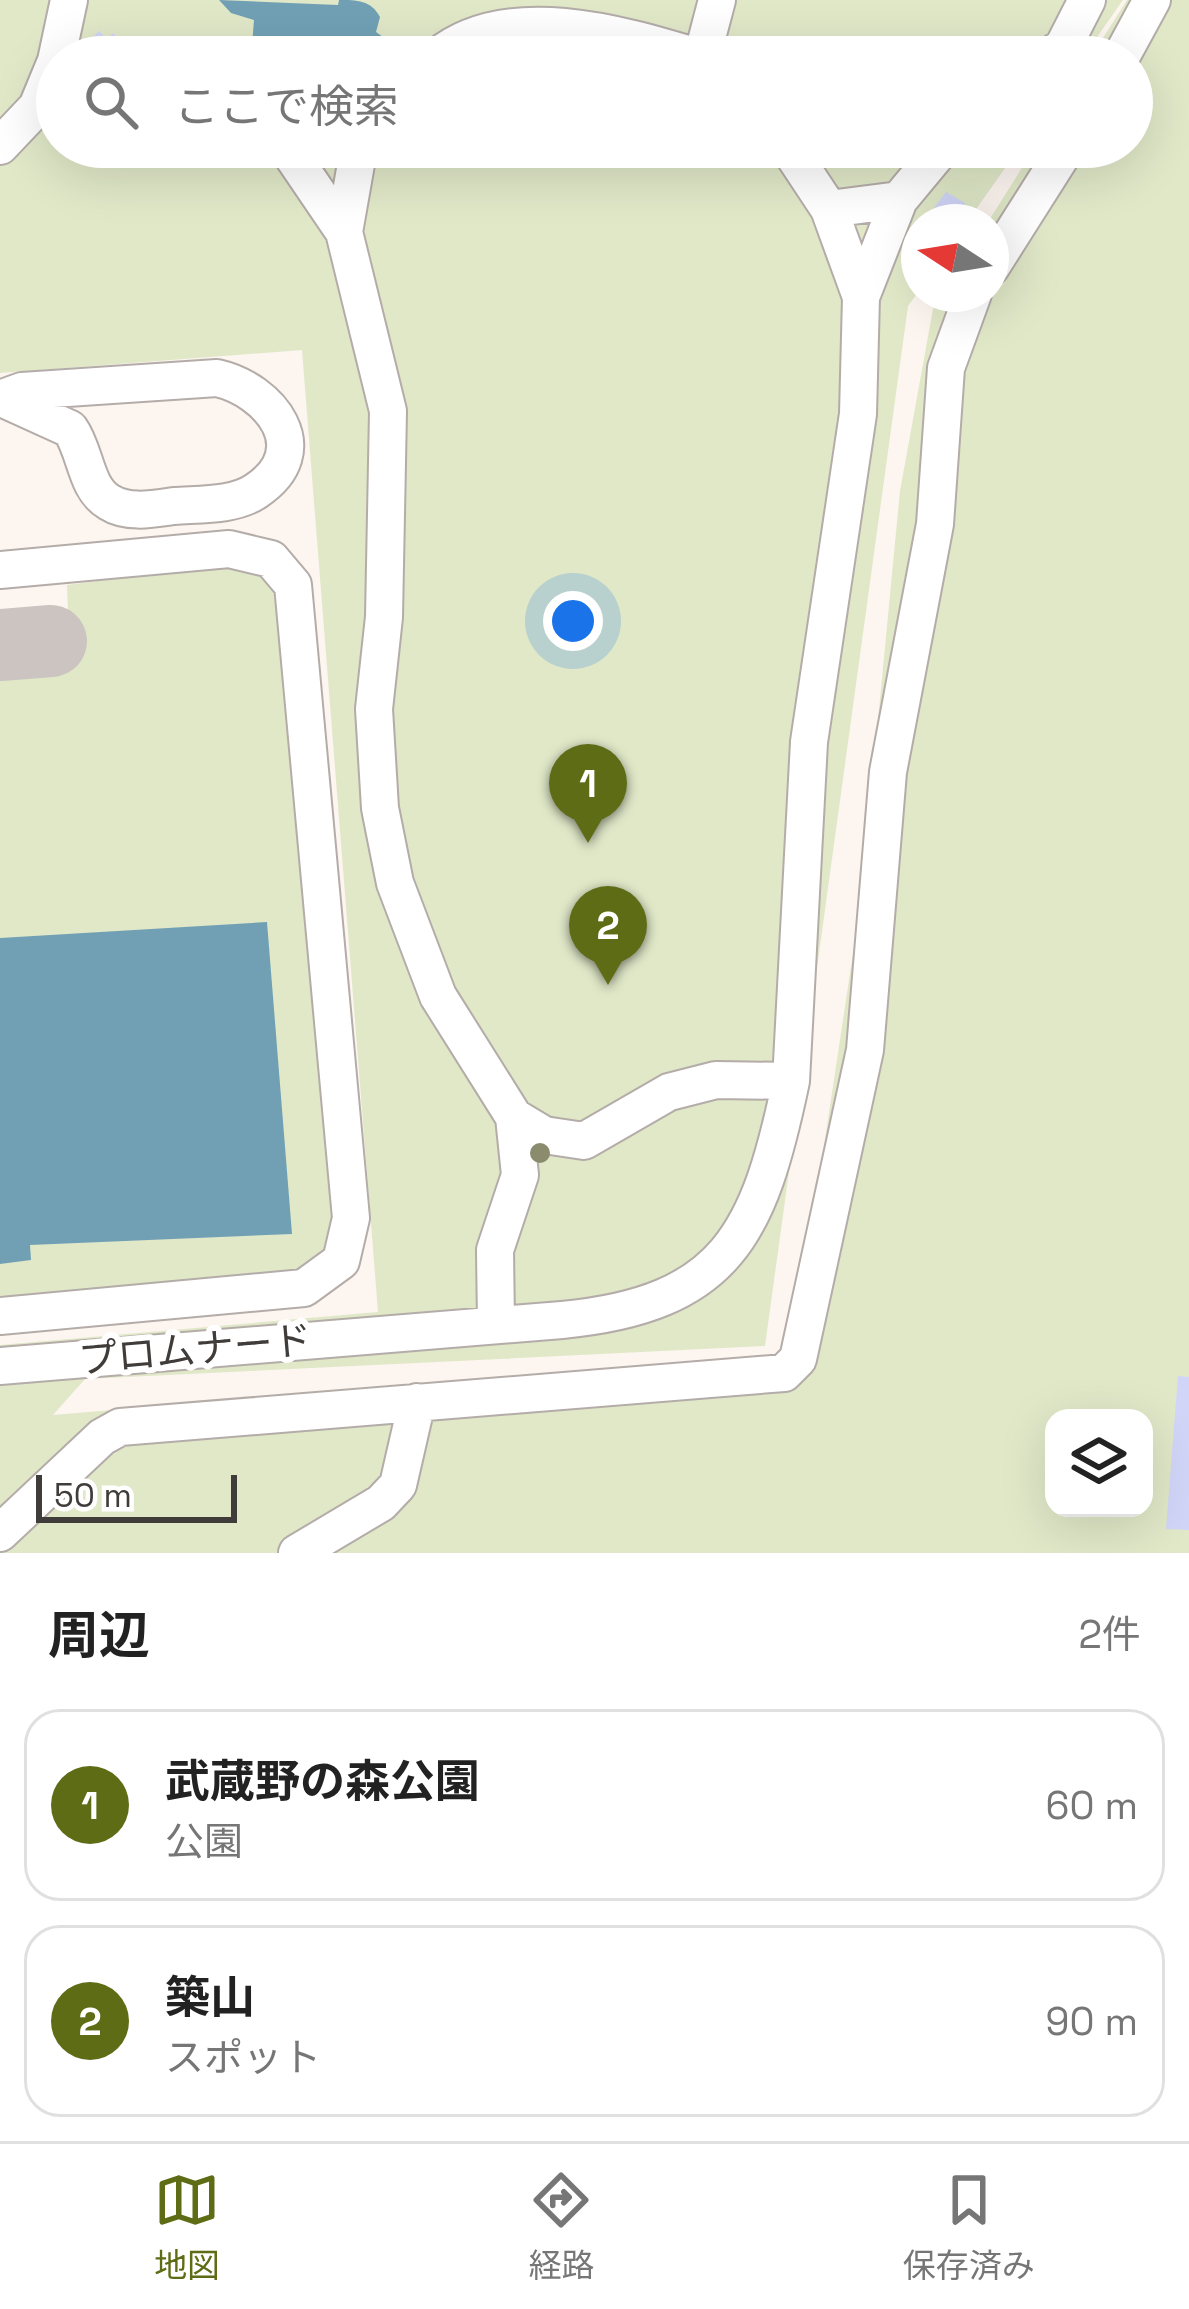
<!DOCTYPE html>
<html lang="ja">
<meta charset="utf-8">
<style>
:root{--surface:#fff;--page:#f6f6f6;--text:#222;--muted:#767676;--line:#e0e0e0;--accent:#5e6c15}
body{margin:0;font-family:"Space Grotesk","Noto Sans JP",sans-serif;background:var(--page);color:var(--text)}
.controls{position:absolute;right:36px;bottom:36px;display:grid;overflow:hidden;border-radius:24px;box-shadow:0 12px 48px #0002}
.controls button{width:108px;height:108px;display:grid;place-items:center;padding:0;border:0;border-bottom:3px solid var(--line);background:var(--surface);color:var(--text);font:60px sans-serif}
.compass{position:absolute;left:901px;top:204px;width:108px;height:108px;border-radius:50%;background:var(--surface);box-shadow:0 12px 48px #0002;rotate:282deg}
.scale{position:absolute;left:36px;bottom:30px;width:201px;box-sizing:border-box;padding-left:12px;border:6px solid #3f3c3a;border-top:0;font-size:33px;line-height:42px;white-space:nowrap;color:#3f3c3a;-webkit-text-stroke:9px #fff;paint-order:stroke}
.you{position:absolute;left:573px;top:621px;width:42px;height:42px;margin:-30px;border:9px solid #fff;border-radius:50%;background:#1a73e8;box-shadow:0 0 0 18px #1a73e833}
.badge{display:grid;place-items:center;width:78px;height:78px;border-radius:50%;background:var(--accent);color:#fff;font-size:39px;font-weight:700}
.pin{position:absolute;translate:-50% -99px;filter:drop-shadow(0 3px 6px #0008)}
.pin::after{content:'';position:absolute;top:63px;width:42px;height:36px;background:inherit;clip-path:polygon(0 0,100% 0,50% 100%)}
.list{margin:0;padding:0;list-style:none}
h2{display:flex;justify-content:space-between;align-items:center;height:156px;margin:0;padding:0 48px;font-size:51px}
h2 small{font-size:39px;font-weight:400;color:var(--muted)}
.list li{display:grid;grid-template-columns:78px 1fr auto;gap:36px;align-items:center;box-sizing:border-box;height:192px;margin:0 24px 24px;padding:0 24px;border:3px solid var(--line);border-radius:36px}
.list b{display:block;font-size:45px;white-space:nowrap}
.list p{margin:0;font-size:39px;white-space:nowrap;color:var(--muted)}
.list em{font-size:39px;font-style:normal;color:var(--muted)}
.icon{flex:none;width:66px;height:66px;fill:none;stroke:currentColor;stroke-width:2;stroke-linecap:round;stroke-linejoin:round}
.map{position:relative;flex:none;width:1189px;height:1553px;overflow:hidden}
.search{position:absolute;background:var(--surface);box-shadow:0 12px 48px #0002;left:36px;right:36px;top:36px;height:132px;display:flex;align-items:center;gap:30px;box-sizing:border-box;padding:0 42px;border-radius:66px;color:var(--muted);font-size:45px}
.sheet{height:588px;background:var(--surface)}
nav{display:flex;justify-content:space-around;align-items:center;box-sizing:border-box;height:168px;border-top:3px solid var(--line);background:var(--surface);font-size:33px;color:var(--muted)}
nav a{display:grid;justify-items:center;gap:6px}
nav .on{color:var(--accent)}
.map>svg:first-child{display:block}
.green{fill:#e0e8c8;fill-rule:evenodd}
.water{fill:#71a0b5}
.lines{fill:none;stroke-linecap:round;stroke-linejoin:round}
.taxiway{stroke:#cbc4c0;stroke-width:72}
.building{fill:#d1d5f8}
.minor-casing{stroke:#b4aca8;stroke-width:40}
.minor{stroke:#fff;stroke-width:36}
.tree{fill:#8b8b6d}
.labels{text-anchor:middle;stroke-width:12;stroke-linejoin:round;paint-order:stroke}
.street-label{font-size:39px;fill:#3f3c3a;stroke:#fff}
</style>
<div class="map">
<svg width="1189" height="1553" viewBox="0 0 1189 1553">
<rect width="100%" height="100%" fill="#fdf5f0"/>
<path class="green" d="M 0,0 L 1123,0 L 1083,57 L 57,57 L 57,147 L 1020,147 L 967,222 L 919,222 L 919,291 L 908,306 L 765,1346 L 85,1379 L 53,1415 L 779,1354 L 818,1186 L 860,907 L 900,491 L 933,309 L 943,294 L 991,294 L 988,222 L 1035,147 L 1132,147 L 1132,57 L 1091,57 L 1127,0 L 1189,0 L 1189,1553 L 0,1553 L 0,1345 L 378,1312 L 302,350 L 0,373 ZM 1054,1418 L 1144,1418 L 1144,1508 L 1054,1508 Z
M 239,563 L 265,566 L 291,599 L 336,1269 L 0,1314 L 0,669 L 70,663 L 67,585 Z"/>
<path class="water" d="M 219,0 L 338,5 L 339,0 C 357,0 371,0 380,17 L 376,32 L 383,37 C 366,67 284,57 251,57 L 254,20 L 231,13 Z
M 267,922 L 292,1234 L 30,1245 L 31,1260 L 0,1264 L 0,938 Z"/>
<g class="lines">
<path class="taxiway" d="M 0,645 L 51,641"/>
</g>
<path class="building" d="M 99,31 L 107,39 L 113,33 L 137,57 L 93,57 L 87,43 Z
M 946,192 L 965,203 L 959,222 L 925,220 Z
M 1178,1376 L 1189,1377 L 1189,1530 L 1166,1529 Z"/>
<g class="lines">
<g class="minor-casing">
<path id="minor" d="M 437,57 C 506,0 621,34 697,57
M 702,57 L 717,0
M 1048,57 L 1063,47 L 1087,0
M 1121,57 L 1152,0
M 37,107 L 56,61 L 69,0
M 0,146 L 37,107 L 57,108
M 280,147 L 291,154 L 344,232 L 388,411 L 384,617 L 374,709 L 380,808 L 395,883 L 438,996 L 514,1117 L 520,1175 L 495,1250 L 496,1324
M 788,147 L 829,209 L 899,200 L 943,147
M 344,232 L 359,147
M 991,267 L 1067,147
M 861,297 L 899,200
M 0,399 L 22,391 L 217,378 C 270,390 318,450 256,491 C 234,506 200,504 174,506 C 153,509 128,514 109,502 C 85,488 86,451 70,429 L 4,399
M 0,570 L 229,549 L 271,559 L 293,585 L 351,1218 L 341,1261 L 304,1288 L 0,1316
M 791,1081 L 809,742 L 858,414 L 861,297 L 829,209
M 0,1366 L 562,1320 C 728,1304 759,1233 791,1081 L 716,1080 L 669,1092 L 584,1141 L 544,1135 L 514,1117
M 0,1533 L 102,1437 L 120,1427 L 784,1373 L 798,1359 L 865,1050 L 888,772 L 935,524 L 946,368 L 973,294
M 297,1553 L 381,1503 L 398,1485 L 417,1402"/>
</g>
<use href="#minor" class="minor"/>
</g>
<circle class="tree" cx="540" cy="1153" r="10"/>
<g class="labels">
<g class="street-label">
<text transform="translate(195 1349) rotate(-5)" y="14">プロムナード</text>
</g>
</g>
</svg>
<div class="controls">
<button><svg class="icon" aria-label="layers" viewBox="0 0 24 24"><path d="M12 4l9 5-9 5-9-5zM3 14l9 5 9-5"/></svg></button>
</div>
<svg class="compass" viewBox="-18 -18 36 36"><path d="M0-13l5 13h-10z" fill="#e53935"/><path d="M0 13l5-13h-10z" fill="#767676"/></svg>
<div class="scale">50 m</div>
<div class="you"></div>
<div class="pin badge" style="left:588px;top:843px">1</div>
<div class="pin badge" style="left:608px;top:985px">2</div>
<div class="search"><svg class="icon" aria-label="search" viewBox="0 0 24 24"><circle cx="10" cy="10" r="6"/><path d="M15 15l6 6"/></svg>ここで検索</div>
</div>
<section class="sheet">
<h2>周辺<small>2件</small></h2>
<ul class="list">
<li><span class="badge">1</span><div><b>武蔵野の森公園</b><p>公園</p></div><em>60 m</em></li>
<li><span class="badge">2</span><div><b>築山</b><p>スポット</p></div><em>90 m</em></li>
</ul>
</section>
<nav>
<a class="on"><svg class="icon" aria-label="map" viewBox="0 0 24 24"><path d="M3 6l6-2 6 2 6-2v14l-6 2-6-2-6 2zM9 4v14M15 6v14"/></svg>地図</a>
<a><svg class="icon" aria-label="directions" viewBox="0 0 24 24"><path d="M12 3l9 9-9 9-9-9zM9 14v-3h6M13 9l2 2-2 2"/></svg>経路</a>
<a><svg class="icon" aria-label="saved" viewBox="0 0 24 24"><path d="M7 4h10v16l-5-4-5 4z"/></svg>保存済み</a>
</nav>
